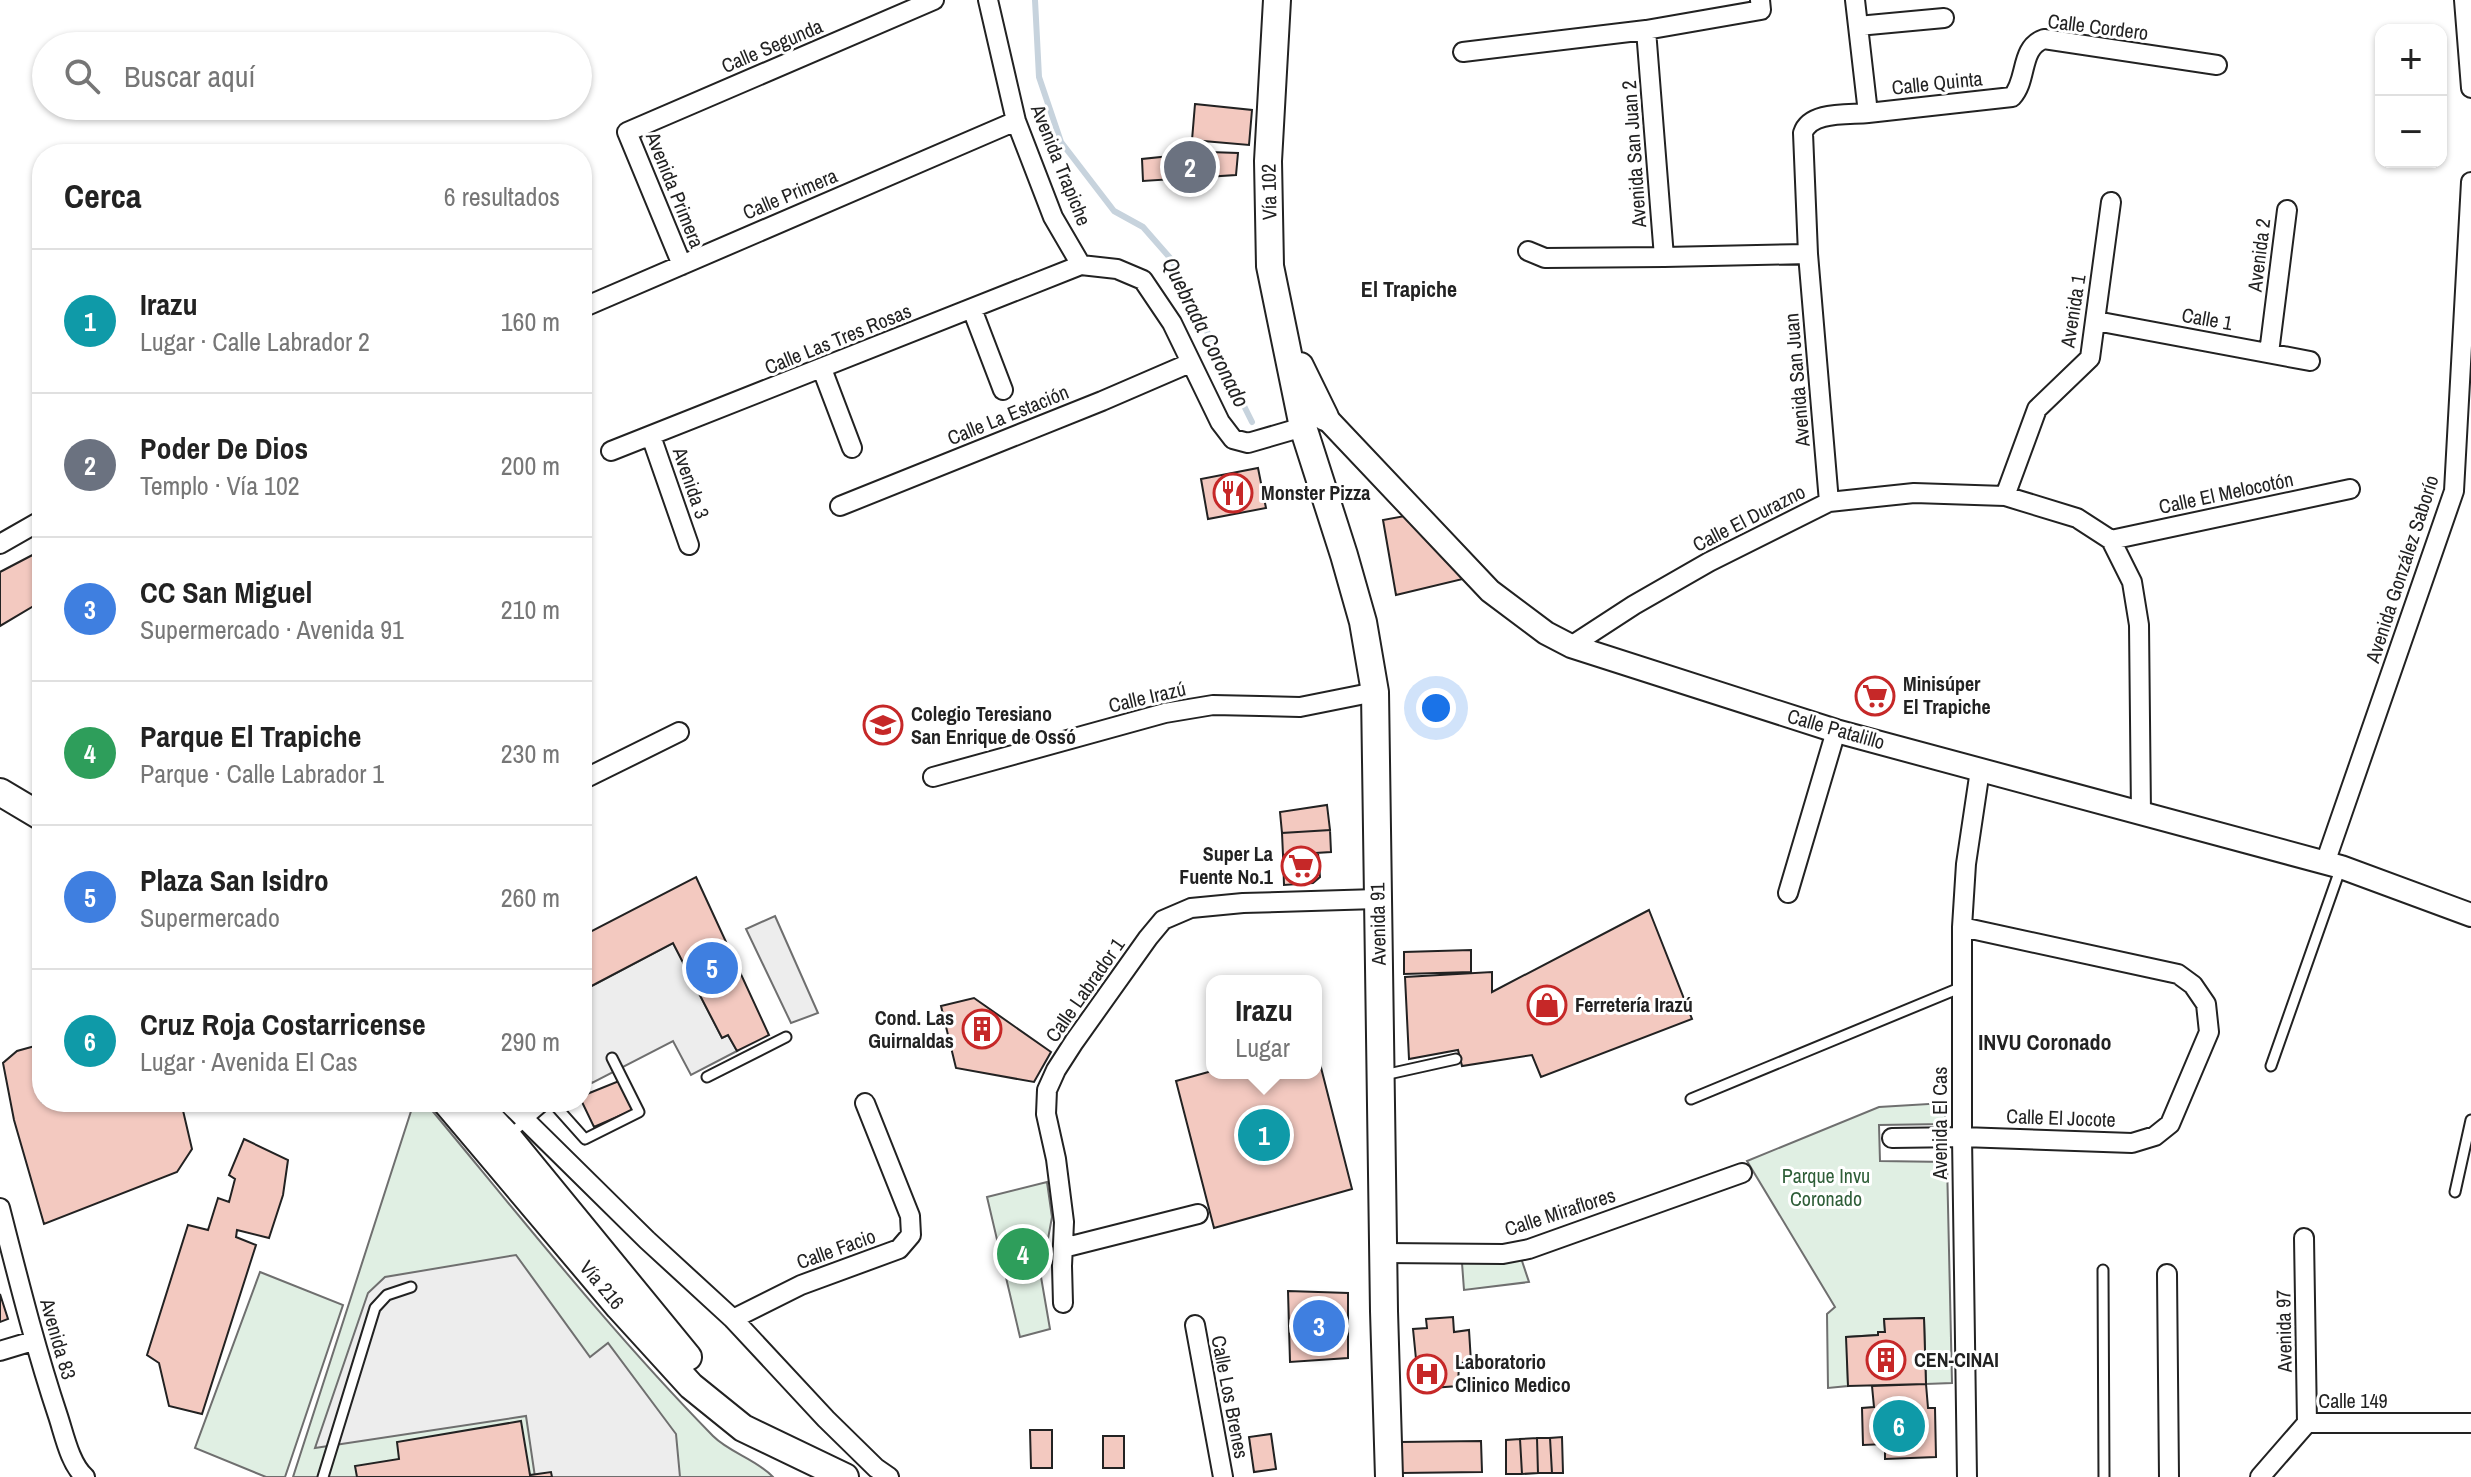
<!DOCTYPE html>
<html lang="es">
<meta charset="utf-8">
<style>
:root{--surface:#fff;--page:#f6f6f6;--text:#222;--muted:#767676;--line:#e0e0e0;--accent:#c62828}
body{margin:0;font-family:"Archivo Narrow",sans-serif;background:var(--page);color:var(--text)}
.controls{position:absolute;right:24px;top:24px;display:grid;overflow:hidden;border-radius:16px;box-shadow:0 2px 6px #0004}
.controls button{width:72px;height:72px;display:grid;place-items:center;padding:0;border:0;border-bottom:2px solid var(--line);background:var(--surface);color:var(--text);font:40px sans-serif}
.you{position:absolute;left:1436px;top:708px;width:28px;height:28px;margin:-20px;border:6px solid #fff;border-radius:50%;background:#1a73e8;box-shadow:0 0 0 12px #1a73e833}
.badge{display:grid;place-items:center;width:52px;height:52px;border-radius:50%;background:var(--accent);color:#fff;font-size:26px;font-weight:700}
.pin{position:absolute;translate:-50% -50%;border:4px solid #fff;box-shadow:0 2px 8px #0006}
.popup{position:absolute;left:1206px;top:975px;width:116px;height:104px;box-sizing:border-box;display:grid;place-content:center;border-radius:16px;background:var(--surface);filter:drop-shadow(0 2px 6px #0005);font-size:26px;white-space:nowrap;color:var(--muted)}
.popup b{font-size:30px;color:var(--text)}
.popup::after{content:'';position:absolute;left:50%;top:100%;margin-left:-16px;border:16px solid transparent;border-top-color:var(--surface)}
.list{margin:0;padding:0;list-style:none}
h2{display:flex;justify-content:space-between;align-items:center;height:104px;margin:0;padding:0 32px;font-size:34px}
h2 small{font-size:26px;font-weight:400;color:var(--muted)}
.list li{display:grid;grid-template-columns:52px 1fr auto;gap:24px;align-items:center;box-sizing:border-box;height:144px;padding:0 32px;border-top:2px solid var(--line)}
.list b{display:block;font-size:30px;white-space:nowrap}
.list p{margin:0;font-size:26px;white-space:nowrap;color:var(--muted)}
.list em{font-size:26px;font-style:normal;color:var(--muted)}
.icon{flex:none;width:44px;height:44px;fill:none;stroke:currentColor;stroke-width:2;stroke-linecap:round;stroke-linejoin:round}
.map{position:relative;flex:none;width:2471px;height:1477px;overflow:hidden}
.search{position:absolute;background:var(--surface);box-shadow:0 2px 6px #0004;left:32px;top:32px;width:560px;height:88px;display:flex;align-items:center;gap:20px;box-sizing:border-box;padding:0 28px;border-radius:44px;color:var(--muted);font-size:30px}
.panel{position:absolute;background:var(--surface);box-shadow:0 2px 6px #0004;left:32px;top:144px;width:560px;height:968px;border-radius:32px}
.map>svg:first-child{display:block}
.green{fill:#e0efe3;stroke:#6f6f6f;stroke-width:2}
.parking{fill:#ededed;stroke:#6f6f6f;stroke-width:2}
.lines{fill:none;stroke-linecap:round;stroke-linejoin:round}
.stream{stroke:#c7d3dd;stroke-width:6}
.building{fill:#f3c9c0;stroke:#222;stroke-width:2}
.service-casing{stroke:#222;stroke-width:13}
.minor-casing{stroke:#222;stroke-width:22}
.tertiary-casing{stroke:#222;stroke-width:26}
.secondary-casing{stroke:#222;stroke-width:30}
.service{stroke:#fff;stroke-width:9}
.minor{stroke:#fff;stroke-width:18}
.tertiary{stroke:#fff;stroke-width:22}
.secondary{stroke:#fff;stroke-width:26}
.labels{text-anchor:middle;stroke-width:6;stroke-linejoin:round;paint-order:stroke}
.street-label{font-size:20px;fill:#222;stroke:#fff}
.poi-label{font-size:20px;font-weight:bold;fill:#222;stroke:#fff;text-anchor:start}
.park-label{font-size:20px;fill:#2f5e38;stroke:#fff}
.neighbourhood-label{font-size:22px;font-weight:bold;fill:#222;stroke:#fff}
.water-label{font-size:22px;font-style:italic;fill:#222;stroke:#fff}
</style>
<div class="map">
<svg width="2471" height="1477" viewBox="0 0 2471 1477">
<rect width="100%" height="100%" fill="#fff"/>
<path class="green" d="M 414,1102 L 425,1102 C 519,1215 610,1331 713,1436 C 730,1453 756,1459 773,1477 L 293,1477 Z
M 1945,1103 L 1945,1124 L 1879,1125 L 1880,1161 L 1947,1162 L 1952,1383 L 1926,1384 L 1924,1318 L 1884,1320 L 1885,1332 L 1879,1332 L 1878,1335 L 1847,1337 L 1848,1386 L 1828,1388 L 1827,1314 L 1835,1307 L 1747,1161 L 1879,1107 Z
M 1047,1182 L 1052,1217 L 1041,1277 L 1050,1329 L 1020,1337 L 987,1197 Z
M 1521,1258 L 1529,1282 L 1464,1290 L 1462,1263 L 1497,1262 Z
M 260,1272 L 343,1305 L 285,1477 L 266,1477 L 195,1448 Z"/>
<path class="parking" d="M 775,916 L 818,1013 L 791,1023 L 746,929 Z
M 673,943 L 722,1038 L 728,1035 L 737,1051 L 691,1075 L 673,1041 L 592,1083 L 582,1065 L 582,991 Z
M 516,1255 L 590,1357 L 608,1343 L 676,1434 L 680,1477 L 535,1477 L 526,1416 L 315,1448 L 368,1293 L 385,1277 Z"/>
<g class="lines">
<path class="stream" d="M 1035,0 L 1039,77 L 1061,142 L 1114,211 L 1143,227 L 1171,259 L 1252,422"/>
</g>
<path class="building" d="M 1195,104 L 1252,110 L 1249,145 L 1192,140 Z
M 1209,152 L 1238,153 L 1236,175 L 1143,181 L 1142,159 Z
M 1258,468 L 1266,508 L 1208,519 L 1201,479 Z
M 1410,515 L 1467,578 L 1396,595 L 1383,520 Z
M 42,550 L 42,601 L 0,626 L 0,572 Z
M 1327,805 L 1330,830 L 1282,833 L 1280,812 Z
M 1330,830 L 1331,852 L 1283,855 L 1282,833 Z
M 1318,853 L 1320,877 L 1313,883 L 1284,885 L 1283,855 Z
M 696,877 L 769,1035 L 737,1051 L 728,1035 L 722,1038 L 673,943 L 582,991 L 582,936 Z
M 1649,910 L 1692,1019 L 1541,1077 L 1532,1055 L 1462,1066 L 1458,1050 L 1409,1059 L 1405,977 L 1492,972 L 1492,992 Z
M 1471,950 L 1471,972 L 1404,974 L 1404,952 Z
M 974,998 L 1051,1052 L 1034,1082 L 956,1068 L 941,1006 Z
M 42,1044 L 42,1102 L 181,1102 L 192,1149 L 177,1172 L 44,1224 L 14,1120 L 3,1063 L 17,1051 Z
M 1316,1048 L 1352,1189 L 1214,1228 L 1176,1081 L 1212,1071 L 1316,1073 Z
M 619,1081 L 633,1110 L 594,1127 L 582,1102 L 582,1096 Z
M 619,1081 L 633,1110 L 594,1127 L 582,1102 L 582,1096 Z
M 244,1139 L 288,1160 L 283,1195 L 269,1238 L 237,1230 L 236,1237 L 256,1245 L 202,1414 L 169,1406 L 159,1363 L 147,1355 L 188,1225 L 208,1230 L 218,1198 L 229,1202 L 235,1179 L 229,1175 Z
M 1288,1291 L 1348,1293 L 1348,1358 L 1290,1362 Z
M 0,1294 L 8,1319 L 0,1322 Z
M 1453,1317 L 1454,1332 L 1469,1330 L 1471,1362 L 1459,1363 L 1458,1386 L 1419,1389 L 1413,1329 L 1427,1328 L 1426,1319 Z
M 1924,1318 L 1926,1384 L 1848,1386 L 1846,1337 L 1878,1335 L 1878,1332 L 1885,1332 L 1884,1319 Z
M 1926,1384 L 1928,1408 L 1935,1408 L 1936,1457 L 1885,1459 L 1885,1444 L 1863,1445 L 1862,1408 L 1874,1407 L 1872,1386 Z
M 521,1421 L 530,1475 L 551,1472 L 552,1477 L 357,1477 L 355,1466 L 399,1459 L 397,1442 Z
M 1030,1430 L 1052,1430 L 1052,1468 L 1031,1468 Z
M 1271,1434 L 1276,1469 L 1254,1472 L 1249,1437 Z
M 1103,1436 L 1124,1436 L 1124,1468 L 1103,1468 Z
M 1562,1437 L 1563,1473 L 1552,1473 L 1550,1438 Z
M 1537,1438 L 1538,1473 L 1522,1474 L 1520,1439 Z
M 1537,1438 L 1550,1438 L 1552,1473 L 1538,1473 Z
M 1520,1439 L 1522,1474 L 1506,1474 L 1506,1440 Z
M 1481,1441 L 1482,1472 L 1401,1473 L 1400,1442 Z"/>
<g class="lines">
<g class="service-casing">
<path id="service" d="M 2271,1066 L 2341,867
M 1384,1075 L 1456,1059
M 582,1076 L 585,1074
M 707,1077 L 786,1037
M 1691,1099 L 1962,987
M 552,1102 L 585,1139 L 639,1112 L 612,1058
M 508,1136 L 548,1102
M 2455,1192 L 2471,1120
M 2103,1270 L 2104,1477
M 323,1477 L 375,1308 L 387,1295 L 411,1287"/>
</g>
<g class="minor-casing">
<path id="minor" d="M 988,0 L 1016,121 L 1053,217 L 1081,265 L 1117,269 L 1143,280 L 1172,323 L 1220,422 L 1233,439 L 1248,443 L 1303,427
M 1760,0 L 1761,10 L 1646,30 L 1664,257 L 1808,254
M 2464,0 L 2471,88
M 1858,26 L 1944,18
M 1463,52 L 1646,30
M 1868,113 L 2012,97 C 2028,80 2019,48 2044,39 L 2217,65
M 1528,251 L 1545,258 L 1664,257
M 682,265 L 627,132 L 934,0
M 582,308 L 1016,121
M 972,309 L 1003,390
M 2096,321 L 2310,361
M 2269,353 L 2287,210
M 822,369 L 852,448
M 651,436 L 689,545
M 611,451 L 1081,265
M 2005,496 L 2037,409 L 2090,358 L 2111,202
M 1829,502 L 1808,254 L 1803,133 C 1810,111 1848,115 1868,113 L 1855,0
M 840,506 L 1102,401 L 1190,363
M 2111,540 L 2350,489
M 0,544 L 42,520
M 1571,646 L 1634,605 L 1709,562 L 1829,502 L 1914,493 L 2005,496 L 2077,518 L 2111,540 L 2132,582 L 2139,625 L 2141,813
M 933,777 L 1165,713 L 1213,705 L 1300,707 L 1375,692
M 582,780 L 679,732
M 2325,863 L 2454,491 L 2471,182
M 1788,893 L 1836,731
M 507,1102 L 647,1240 L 733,1319 L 826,1419 L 876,1468 L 889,1477
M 1892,1138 L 1962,1137 L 2132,1143 L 2155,1136 L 2170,1124 L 2209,1032 L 2206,1004 L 2193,985 L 2178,974 L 1962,927
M 0,1208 C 18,1278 35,1347 58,1416 C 64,1434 70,1464 85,1477
M 2304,1238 L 2307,1423
M 1063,1248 L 1198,1214
M 1384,1253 L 1503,1254 L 1529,1249 L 1742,1173
M 2167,1274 L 2169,1477
M 1063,1303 L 1062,1266 L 1064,1222 L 1056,1159 L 1046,1114 L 1047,1090 L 1056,1070 L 1074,1042 L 1148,938 L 1163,920 L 1191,908 L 1243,903 L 1377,899
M 733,1319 L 801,1285 L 899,1249 L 911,1235 L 910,1216 L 865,1103
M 1195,1325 L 1223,1477
M 0,1351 L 33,1341
M 1967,1477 L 1962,1137 L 1962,927 L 1966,864 L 1980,770
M 2260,1477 L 2307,1423 L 2471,1423"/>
</g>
<g class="tertiary-casing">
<path id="tertiary" d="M 1314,405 L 1490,591 L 1546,633 L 1571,646 L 1836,731 L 2341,867 L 2471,915"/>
</g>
<g class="secondary-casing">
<path id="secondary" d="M 1277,0 L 1268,161 L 1270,266 L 1303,427 L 1344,555 L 1363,622 L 1375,692 L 1384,1311 L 1389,1477
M 1300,366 L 1325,417
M 0,792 L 42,817
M 446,1102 L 619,1307 L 691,1386 L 743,1428 L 845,1477
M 475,1102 L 507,1136 L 688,1357"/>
</g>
<use href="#service" class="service"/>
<use href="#minor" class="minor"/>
<use href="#tertiary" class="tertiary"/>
<use href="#secondary" class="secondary"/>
</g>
<defs>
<g id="restaurant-ring" transform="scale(2)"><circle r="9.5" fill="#fff" stroke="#c62828" stroke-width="1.5"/><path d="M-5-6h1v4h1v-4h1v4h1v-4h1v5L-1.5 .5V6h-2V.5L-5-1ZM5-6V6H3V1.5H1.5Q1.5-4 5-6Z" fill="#c62828"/></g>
<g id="supermarket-ring" transform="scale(2)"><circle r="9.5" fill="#fff" stroke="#c62828" stroke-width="1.5"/><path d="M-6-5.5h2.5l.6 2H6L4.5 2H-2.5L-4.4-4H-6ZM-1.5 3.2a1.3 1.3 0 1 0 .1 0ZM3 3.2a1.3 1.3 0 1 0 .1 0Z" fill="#c62828"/></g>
<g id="school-ring" transform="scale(2)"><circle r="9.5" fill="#fff" stroke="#c62828" stroke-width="1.5"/><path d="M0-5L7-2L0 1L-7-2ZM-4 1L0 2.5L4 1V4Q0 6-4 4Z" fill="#c62828"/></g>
<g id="shop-ring" transform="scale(2)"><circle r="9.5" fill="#fff" stroke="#c62828" stroke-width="1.5"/><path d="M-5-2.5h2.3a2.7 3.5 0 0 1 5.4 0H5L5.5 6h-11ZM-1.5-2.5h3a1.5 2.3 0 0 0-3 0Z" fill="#c62828"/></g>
<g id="building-ring" transform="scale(2)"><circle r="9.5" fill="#fff" stroke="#c62828" stroke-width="1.5"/><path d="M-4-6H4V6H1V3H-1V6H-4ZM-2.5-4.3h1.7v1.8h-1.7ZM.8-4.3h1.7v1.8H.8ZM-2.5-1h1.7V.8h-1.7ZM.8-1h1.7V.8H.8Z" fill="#c62828"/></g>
<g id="hospital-ring" transform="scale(2)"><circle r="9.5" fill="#fff" stroke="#c62828" stroke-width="1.5"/><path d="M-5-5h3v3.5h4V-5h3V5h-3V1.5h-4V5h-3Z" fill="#c62828"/></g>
</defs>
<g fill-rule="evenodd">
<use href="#restaurant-ring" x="1233" y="493"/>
<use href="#supermarket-ring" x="1875" y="696"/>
<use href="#school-ring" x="883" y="725"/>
<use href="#supermarket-ring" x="1301" y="866"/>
<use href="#shop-ring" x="1547" y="1005"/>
<use href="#building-ring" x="982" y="1029"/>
<use href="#building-ring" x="1886" y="1360"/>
<use href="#hospital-ring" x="1427" y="1374"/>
</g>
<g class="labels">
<g class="street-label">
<text transform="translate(2098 27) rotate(7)" y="7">Calle Cordero</text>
<text transform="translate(772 46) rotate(-23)" y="7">Calle Segunda</text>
<text transform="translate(1937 83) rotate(-6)" y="7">Calle Quinta</text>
<text transform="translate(1634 154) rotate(-94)" y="7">Avenida San Juan 2</text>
<text transform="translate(1061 165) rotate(68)" y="7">Avenida Trapiche</text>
<text transform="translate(675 190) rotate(68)" y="7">Avenida Primera</text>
<text transform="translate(1269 192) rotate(-91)" y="7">Vía 102</text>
<text transform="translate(790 194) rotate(-23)" y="7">Calle Primera</text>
<text transform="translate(2259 255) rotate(-83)" y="7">Avenida 2</text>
<text transform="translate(2073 311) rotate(-81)" y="7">Avenida 1</text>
<text transform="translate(2207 319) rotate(10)" y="7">Calle 1</text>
<text transform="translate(838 339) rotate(-22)" y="7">Calle Las Tres Rosas</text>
<text transform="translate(1797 380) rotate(-95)" y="7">Avenida San Juan</text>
<text transform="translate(1008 415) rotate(-22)" y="7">Calle La Estación</text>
<text transform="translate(691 483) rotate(71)" y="7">Avenida 3</text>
<text transform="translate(2226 493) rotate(-12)" y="7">Calle El Melocotón</text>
<text transform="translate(1749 518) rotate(-27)" y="7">Calle El Durazno</text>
<text transform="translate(2402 569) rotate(-72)" y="7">Avenida González Saborío</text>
<text transform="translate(1147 697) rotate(-13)" y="7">Calle Irazú</text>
<text transform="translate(1836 729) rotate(16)" y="7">Calle Patalillo</text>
<text transform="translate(1378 924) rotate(-91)" y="7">Avenida 91</text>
<text transform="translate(1085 990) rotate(-55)" y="7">Calle Labrador 1</text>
<text transform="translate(2061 1118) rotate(2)" y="7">Calle El Jocote</text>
<text transform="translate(1940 1123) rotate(-90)" y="7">Avenida El Cas</text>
<text transform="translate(1560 1212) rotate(-18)" y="7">Calle Miraflores</text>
<text transform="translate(836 1249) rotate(-20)" y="7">Calle Facio</text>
<text transform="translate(602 1285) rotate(50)" y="7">Vía 216</text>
<text transform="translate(2284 1331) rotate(-91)" y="7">Avenida 97</text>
<text transform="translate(58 1339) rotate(74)" y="7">Avenida 83</text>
<text transform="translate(1230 1397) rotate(79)" y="7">Calle Los Brenes</text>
<text x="2353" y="1408">Calle 149</text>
</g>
<g class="poi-label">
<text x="1261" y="500">Monster Pizza</text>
<text x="1903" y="691">Minisúper<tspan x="1903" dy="23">El Trapiche</tspan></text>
<text x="911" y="721">Colegio Teresiano<tspan x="911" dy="23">San Enrique de Ossó</tspan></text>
<text x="1273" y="861" text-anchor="end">Super La<tspan x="1273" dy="23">Fuente No.1</tspan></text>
<text x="1575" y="1012">Ferretería Irazú</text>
<text x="954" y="1025" text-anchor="end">Cond. Las<tspan x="954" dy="23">Guirnaldas</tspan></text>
<text x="1914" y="1367">CEN-CINAI</text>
<text x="1455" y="1369">Laboratorio<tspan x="1455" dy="23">Clinico Medico</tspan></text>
</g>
<g class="park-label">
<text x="1826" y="1183">Parque Invu<tspan x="1826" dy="23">Coronado</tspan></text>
</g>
<g class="neighbourhood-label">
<text x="1409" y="297">El Trapiche</text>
<text x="2045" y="1050">INVU Coronado</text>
</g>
<g class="water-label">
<text transform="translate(1206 332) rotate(63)" y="8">Quebrada Coronado</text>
</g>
</g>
</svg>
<div class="controls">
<button>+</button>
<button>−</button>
</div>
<div class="you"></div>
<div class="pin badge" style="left:1264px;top:1135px;background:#0f9aa8">1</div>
<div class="popup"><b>Irazu</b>Lugar</div>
<div class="pin badge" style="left:1190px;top:167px;background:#6b7280">2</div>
<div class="pin badge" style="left:1319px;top:1326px;background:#3f7fe0">3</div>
<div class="pin badge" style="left:1023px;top:1254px;background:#2e9e5b">4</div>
<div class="pin badge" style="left:712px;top:968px;background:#3f7fe0">5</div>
<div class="pin badge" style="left:1899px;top:1426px;background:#0f9aa8">6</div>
<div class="search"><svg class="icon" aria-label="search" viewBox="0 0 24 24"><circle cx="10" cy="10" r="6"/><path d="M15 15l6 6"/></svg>Buscar aquí</div>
<section class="panel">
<h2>Cerca<small>6 resultados</small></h2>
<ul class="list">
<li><span class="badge" style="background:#0f9aa8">1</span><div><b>Irazu</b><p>Lugar · Calle Labrador 2</p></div><em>160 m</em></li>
<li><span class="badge" style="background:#6b7280">2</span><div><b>Poder De Dios</b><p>Templo · Vía 102</p></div><em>200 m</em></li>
<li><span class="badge" style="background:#3f7fe0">3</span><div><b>CC San Miguel</b><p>Supermercado · Avenida 91</p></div><em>210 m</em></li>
<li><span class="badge" style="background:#2e9e5b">4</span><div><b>Parque El Trapiche</b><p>Parque · Calle Labrador 1</p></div><em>230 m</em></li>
<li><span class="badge" style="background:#3f7fe0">5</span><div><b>Plaza San Isidro</b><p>Supermercado</p></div><em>260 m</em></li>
<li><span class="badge" style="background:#0f9aa8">6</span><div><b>Cruz Roja Costarricense</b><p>Lugar · Avenida El Cas</p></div><em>290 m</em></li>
</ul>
</section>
</div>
